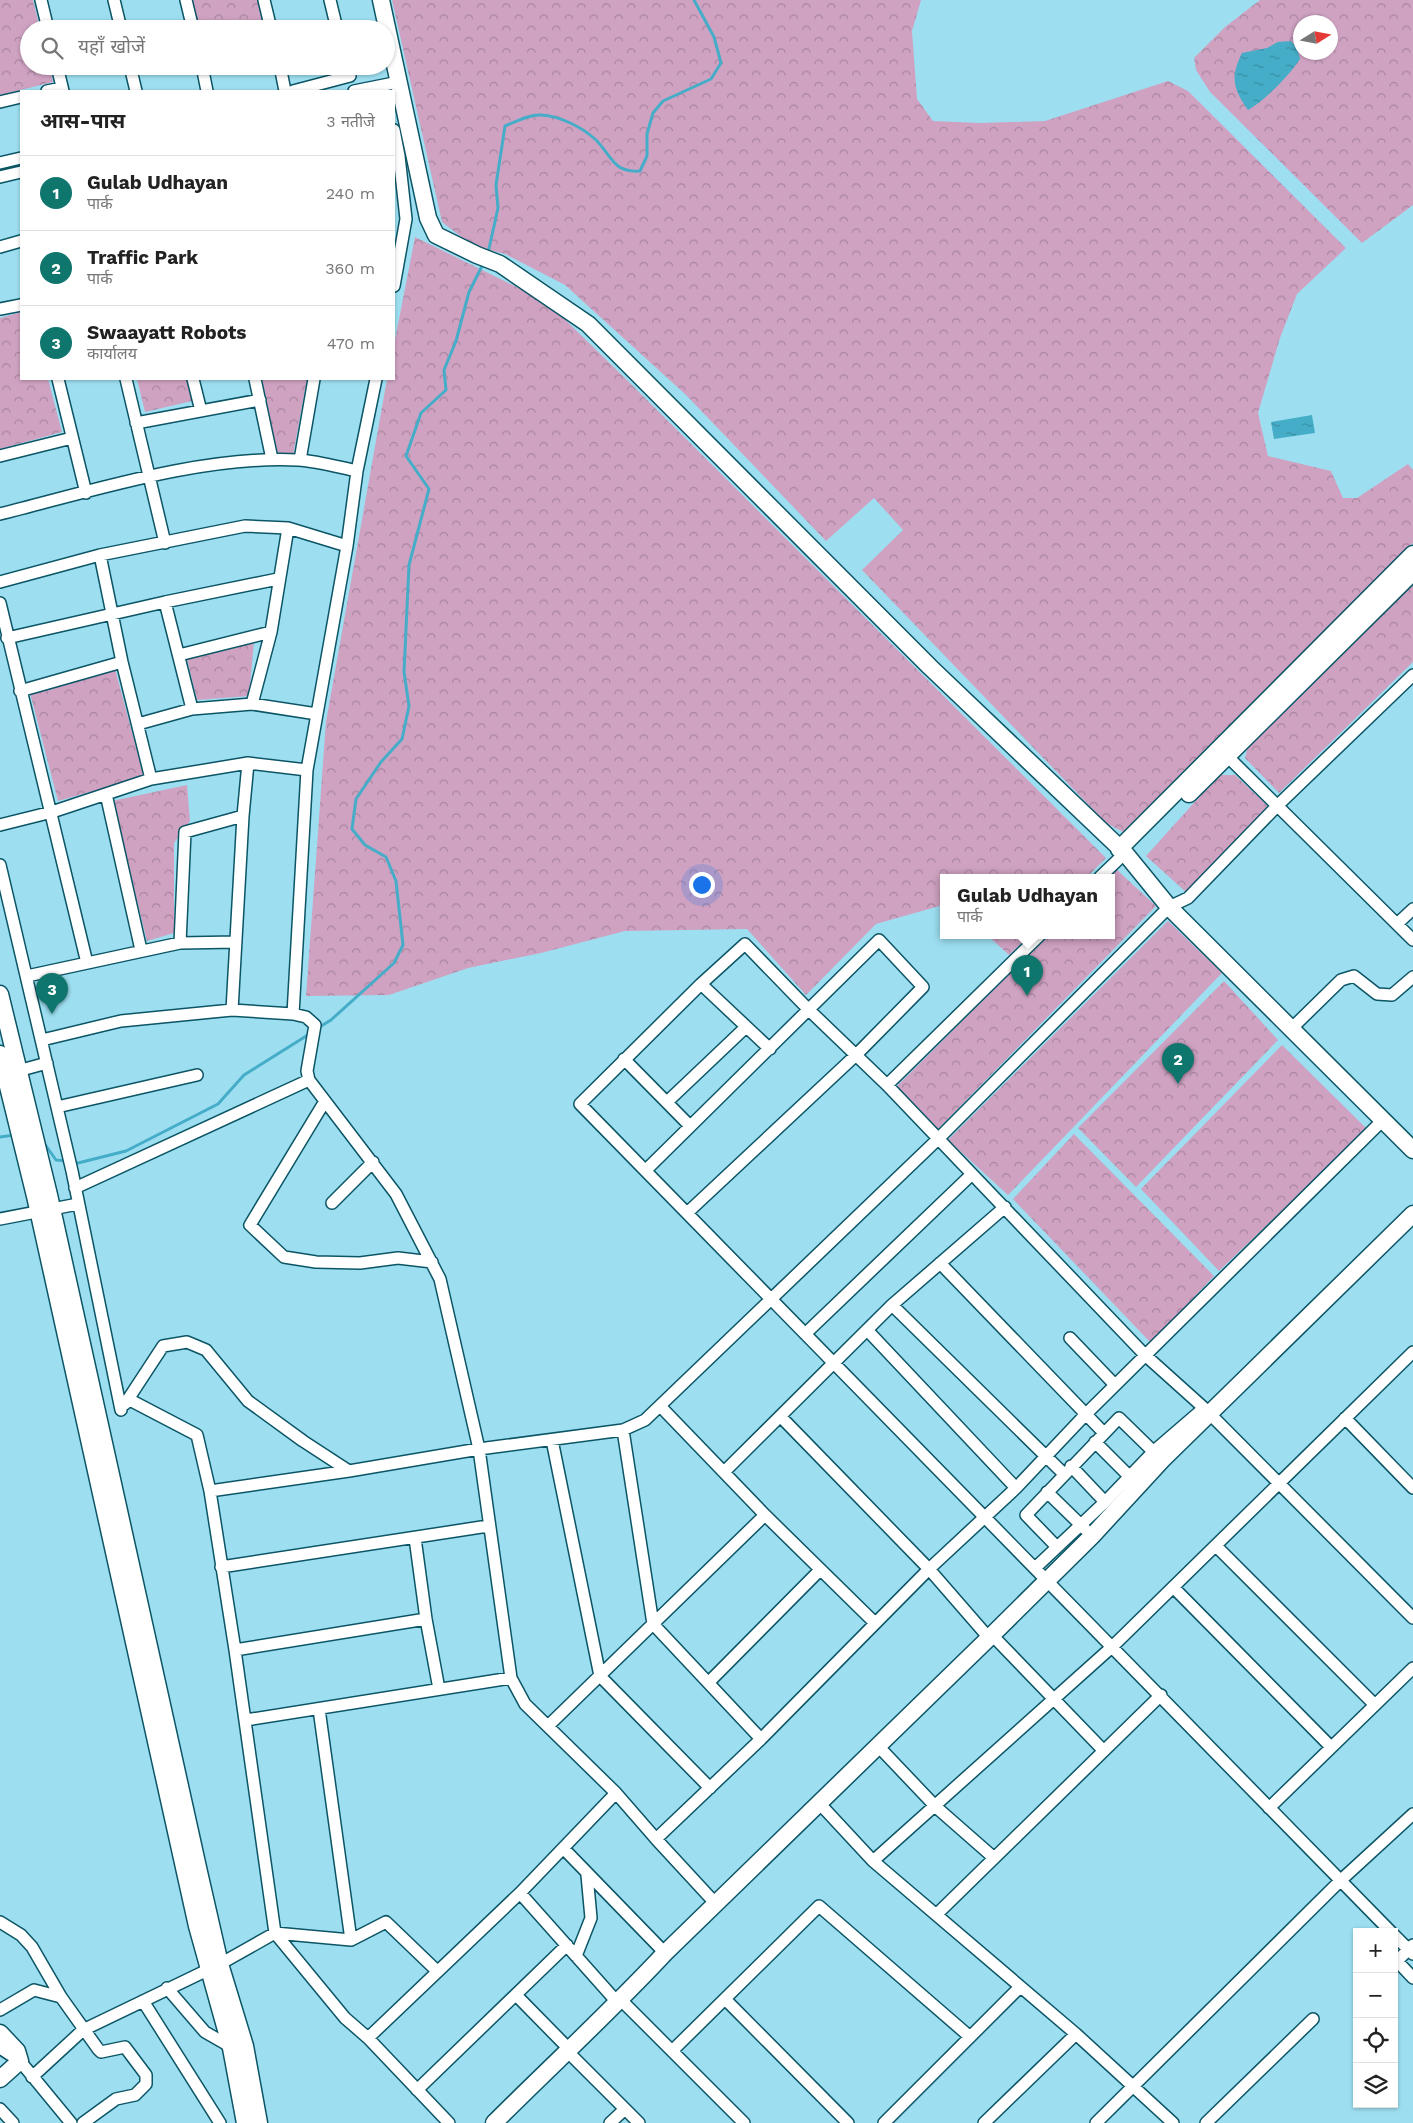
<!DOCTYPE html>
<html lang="hi">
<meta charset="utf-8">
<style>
:root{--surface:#fff;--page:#f6f6f6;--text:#222;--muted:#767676;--line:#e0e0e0;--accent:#0f766e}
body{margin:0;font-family:"Work Sans","Noto Sans Devanagari",sans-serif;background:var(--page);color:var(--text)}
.controls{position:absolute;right:15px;bottom:15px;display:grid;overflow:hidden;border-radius:0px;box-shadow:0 1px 4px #0004}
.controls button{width:45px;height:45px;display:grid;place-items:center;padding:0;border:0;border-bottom:1px solid var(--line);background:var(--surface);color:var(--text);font:25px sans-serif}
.compass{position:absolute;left:1293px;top:15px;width:45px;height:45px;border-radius:50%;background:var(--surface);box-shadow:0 1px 4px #0004;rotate:79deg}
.you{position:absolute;left:701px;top:884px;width:18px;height:18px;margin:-12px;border:4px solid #fff;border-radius:50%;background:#1a73e8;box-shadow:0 0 0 8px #1a73e833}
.badge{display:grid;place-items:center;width:32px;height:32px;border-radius:50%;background:var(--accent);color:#fff;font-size:16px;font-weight:700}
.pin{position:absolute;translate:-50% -41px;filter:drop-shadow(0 1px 2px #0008)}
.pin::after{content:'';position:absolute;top:26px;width:18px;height:15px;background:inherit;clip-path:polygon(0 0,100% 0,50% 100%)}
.popup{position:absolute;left:940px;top:874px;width:175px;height:65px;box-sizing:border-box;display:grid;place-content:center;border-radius:0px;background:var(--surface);filter:drop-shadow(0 1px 4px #0005);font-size:16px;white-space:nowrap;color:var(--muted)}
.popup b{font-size:19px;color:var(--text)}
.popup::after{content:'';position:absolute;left:50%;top:100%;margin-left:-10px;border:10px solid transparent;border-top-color:var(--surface)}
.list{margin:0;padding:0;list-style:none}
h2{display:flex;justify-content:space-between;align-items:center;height:65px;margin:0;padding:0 20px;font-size:21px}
h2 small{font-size:16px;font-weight:400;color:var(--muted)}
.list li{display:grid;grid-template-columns:32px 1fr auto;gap:15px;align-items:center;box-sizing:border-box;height:75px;padding:0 20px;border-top:1px solid var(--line)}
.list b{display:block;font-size:19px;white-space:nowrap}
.list p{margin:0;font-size:16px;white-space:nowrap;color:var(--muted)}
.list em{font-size:16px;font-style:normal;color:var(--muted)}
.icon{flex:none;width:28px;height:28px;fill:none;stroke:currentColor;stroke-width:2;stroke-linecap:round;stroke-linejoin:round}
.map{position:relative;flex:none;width:1413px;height:2123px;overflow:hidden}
.search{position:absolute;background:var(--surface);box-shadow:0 1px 4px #0004;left:20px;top:20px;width:375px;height:55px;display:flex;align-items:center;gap:12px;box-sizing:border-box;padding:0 18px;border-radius:28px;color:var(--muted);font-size:19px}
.panel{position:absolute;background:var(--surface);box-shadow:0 1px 4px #0004;left:20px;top:90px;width:375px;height:290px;border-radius:0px}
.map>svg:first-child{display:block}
.forest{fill:url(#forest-crowns);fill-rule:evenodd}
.water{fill:url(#water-ripples)}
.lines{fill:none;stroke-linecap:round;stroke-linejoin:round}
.stream{stroke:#45adc7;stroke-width:3}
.minor-casing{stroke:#0b5565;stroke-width:14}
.secondary-casing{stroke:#0b5565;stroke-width:19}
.minor{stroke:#fff;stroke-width:11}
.secondary{stroke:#fff;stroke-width:16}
</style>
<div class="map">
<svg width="1413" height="2123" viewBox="0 0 1413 2123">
<defs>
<pattern id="forest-crowns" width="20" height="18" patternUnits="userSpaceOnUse" patternTransform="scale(1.25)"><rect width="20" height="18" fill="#cfa2c2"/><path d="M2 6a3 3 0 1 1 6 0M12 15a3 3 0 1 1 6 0" fill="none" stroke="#a8859f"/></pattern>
<pattern id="water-ripples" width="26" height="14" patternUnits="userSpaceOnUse" patternTransform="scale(1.25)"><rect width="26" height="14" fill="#45adc7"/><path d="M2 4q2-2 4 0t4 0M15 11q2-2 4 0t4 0" fill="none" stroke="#398ea3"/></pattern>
</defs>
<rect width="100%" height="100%" fill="#9ddff1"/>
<path class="forest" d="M 0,0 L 33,0 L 40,29 L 29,29 L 29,66 L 50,66 L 53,82 L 0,95 Z
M 192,0 L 258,0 L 264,27 L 200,29 Z
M 392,0 L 921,0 L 912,31 L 917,99 L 933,121 L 980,123 L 1045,121 L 1168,81 L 1188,91 L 1346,248 L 1297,294 L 1280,338 L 1258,413 L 1268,456 L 1331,471 L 1343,498 L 1357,498 L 1408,464 L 1413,470 L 1413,543 L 1125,833 L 1106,823 L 862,570 L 903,530 L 874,498 L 826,541 L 685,394 L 565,285 L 505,254 L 473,246 L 442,222 Z
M 1260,0 L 1413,0 L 1413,205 L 1362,243 L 1210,92 L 1196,70 L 1194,58 L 1225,27 ZM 1300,22 L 1330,22 L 1330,52 L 1300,52 Z
M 415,237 L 547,302 L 625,378 L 1106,858 L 1087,877 L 943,877 L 943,905 L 876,924 L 806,995 L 747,929 L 625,931 L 541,953 L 468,968 L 389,995 L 306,996 L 326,722 L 387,379 L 394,379 L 394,345 Z
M 21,312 L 21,379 L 48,379 L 62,432 L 0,449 L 0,318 Z
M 137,379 L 186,379 L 192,401 L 145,412 Z
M 262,379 L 307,379 L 293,455 L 277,452 Z
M 1413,580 L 1413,662 L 1279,793 L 1245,758 L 1248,746 Z
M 254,641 L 249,696 L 197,700 L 187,659 L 253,643 Z
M 115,669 L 144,777 L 58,801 L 30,693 Z
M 1219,775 L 1235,775 L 1268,806 L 1187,893 L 1146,856 Z
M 187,785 L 190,821 L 174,843 L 174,933 L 147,941 L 112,801 Z
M 1115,868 L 1156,906 L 937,1130 L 896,1087 L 1049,935 L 1111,935 L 1111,877 L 1106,877 Z
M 1168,921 L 1222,973 L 1008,1195 L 948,1140 Z
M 987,935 L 1030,935 L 1009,955 Z
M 1224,981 L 1278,1040 L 1136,1187 L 1078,1128 Z
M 1282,1045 L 1367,1129 L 1219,1271 L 1141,1189 Z
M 1074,1134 L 1214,1276 L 1151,1343 L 1013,1199 Z"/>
<path class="water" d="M 1291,41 L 1297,48 L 1300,59 C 1289,76 1264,101 1248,110 C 1233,89 1230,77 1242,53 L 1267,48 L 1278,42 Z
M 1312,415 L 1315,433 L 1274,439 L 1271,422 Z"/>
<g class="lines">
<path class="stream" d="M 488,253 L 498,208 L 496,185 L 505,126 C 516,122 529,114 541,115 C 560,116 582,127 596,140 C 612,156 613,173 640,171 L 647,156 L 647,134 L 653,113 L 663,101 L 711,79 L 721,63 L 714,37 L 694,0
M 318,1028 L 331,1020 L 394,963 L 403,945 L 396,881 L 386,857 L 365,845 L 352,829 L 356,799 L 381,762 L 402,739 L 409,706 L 404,672 L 409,565 L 429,489 L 406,456 L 421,413 L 446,390 L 444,370 L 456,341 L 469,292 L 483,264
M 0,1137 L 14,1135
M 44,1143 L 56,1160 L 67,1161
M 73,1162 L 78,1163 L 126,1151 L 218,1104 L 244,1075 L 311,1033"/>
<g class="minor-casing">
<path id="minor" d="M 41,0 L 48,29
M 114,0 L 121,29
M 186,0 L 193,29
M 264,0 L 271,29
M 330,0 L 337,29
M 57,66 L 63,91
M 130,66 L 136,91
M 202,66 L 207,91
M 280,66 L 285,91
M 47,91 L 62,88
M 293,91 L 350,76
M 354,91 L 399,82
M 0,102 L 21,97
M 394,130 L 399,156 L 406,219 L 394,286
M 0,163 L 21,158
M 0,177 L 21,172
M 0,247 L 21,241
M 0,309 L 21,305
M 58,379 L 86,493
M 126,379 L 165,543
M 193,379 L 201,411
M 255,379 L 272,459
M 136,423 L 260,400
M 0,456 L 72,438
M 300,460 L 314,379
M 0,514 C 92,491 203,455 298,460 C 317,461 338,467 357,471
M 100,555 L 122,662 L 151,779
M 0,582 L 100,555 L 245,526 L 288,528 L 347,546
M 165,602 L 192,709
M 0,603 L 87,963
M 7,638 L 165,602 L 278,579
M 179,655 L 271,632
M 20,691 L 122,662
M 252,704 L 271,632 L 288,528
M 138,724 L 192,709 L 252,704 L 317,714
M 1222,751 L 1413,940
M 106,794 L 141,950
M 0,825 L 52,812 L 151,779 L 248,763 L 307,770
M 0,865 L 72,1171 L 121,1410
M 1100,877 L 1125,853
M 1398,923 L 1413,909
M 180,943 L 185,832 L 243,816
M 27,976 L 180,943 L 236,942
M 701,984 L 770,1049
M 232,1010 L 243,816 L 248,763
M 293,1014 L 307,770 L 347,546 L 357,471 L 376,379
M 1291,1029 L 1341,980 L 1354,976 L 1377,994 L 1392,995 L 1413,977
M 42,1040 L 121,1021 L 232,1010 L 293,1014 L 306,1017 L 315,1025 L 307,1071 L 309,1080 L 396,1194 L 440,1279 L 479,1449 L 511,1678 L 525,1704 L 616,1793 L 656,1839 L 761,1739 L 929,1569 L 1016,1488 L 1085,1415 L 1382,1121
M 624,1059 L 690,1126
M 14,1072 L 47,1063
M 887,1085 L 1040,935
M 325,1101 L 250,1225 L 284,1257 L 316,1262 L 360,1263 L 398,1258 L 432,1262
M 667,1102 L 746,1027
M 57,1107 L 197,1075
M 646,1170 L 879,940 L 923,987 L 856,1055 L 687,1213
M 75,1188 L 309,1080
M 332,1203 L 373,1162
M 0,1219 L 78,1204
M 940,1263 L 1104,1433
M 892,1305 L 1064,1474
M 868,1331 L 1016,1488
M 805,1334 L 971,1175
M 1070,1338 L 1115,1385
M 128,1399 L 197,1435 L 210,1491 L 235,1650 L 275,1933 L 345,2018 L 368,2038 L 449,2123
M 125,1404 L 163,1346 L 187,1342 L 206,1350 L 248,1401 L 303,1441 L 349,1471
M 661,1407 L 765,1515 L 875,1623
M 781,1417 L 929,1569 L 989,1638
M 1345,1418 L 1413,1488
M 623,1430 L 653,1624 L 761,1739
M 552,1440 L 600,1676 L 710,1788
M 1095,1442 L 1129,1476
M 1071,1466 L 1105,1502
M 724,1472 L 892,1305 L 1005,1207
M 210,1491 L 349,1471 L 479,1449 L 623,1430 L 645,1420 L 938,1139 L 1169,907 L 1188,898 L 1278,805 L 1413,675
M 1047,1492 L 1085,1529
M 415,1538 L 426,1619 L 439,1689
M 1056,1546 L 1026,1515 L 1119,1418 L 1162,1460
M 1216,1546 L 1374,1704
M 221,1567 L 488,1526
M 1035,1568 L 1105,1502 L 1154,1451 L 1204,1408
M 1173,1587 L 1331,1747
M 992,1635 L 1103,1750
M 235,1650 L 426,1619
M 709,1682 L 820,1570
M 319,1709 L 351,1940 L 386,1922 L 437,1971
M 246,1720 L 511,1678
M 549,1725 L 765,1515
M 879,1747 L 936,1807 L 993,1857
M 820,1804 L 873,1861 L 1076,2034 L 1173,2123
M 1269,1808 L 1413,1668
M 656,1839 L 716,1904
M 564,1849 L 665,1953
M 873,1861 L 1113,1646 L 1413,1352
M 520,1893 L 617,2002
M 937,1914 L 1161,1695
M 0,1922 L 21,1935 L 32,1947 L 61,1997 L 98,2049 L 101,2052 L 125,2047 L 146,2075 L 146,2084 L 135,2095 L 116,2099 L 83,2123
M 1391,1932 L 580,1104 L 701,984 L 745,944 L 809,1010 L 887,1085 L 1145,1355 L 1204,1408 L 1413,1618
M 1394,1935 L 1413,1954
M 1413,1945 L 1397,1961 L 1413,1978
M 576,1956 L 591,1918 L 587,1875
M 167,1988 L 205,2032 L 233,2048
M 516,1995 L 568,2048
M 725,1999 L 848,2123
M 621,2000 L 744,2123
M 143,2001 L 220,2123
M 0,2010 L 34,1990 L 61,1997
M 368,2038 L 520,1893 L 616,1793
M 3,2050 L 20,2061 L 71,2123
M 566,2050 L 639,2123
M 673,2050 L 819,1906 L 969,2036
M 32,2077 L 83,2030 L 220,1964 L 275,1933 L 351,1940
M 417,2090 L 567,1945
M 0,2109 L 13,2123
M 610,2123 L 625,2109
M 884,2123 L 1020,1987
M 984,2123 L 1076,2034
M 1096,2123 L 1340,1881 L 1413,1814
M 1206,2123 L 1313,2019"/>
</g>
<g class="secondary-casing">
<path id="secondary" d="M 381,0 L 428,218 L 436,235 L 477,255 L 500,264 L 588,324 L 930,667 L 1125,853 L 1169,907 L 1413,1150
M 1189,794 L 1413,572
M 1119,849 L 1413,554
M 0,994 L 49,1195 L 199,1872 L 220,1964 L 245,2046 L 259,2123
M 0,1054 L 35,1196 L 197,1926 L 231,2048 L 245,2123
M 0,2033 L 17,2051 L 20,2061 L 0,2079
M 494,2123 C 551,2066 610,2012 665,1953 L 992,1635 L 1092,1536 L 1162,1460 L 1413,1214"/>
</g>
<use href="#minor" class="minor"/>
<use href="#secondary" class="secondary"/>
</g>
</svg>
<div class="controls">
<button>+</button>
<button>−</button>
<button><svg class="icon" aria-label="locate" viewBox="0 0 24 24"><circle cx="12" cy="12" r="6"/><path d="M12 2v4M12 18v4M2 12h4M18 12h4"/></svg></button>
<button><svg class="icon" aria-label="layers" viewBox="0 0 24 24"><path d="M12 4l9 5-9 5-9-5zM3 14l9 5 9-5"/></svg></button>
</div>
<svg class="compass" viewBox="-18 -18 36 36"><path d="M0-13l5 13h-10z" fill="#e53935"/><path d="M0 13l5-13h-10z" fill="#767676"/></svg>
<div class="you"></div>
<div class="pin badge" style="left:1027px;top:996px">1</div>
<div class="popup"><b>Gulab Udhayan</b>पार्क</div>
<div class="pin badge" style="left:1178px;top:1084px">2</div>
<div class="pin badge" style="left:52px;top:1014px">3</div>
<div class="search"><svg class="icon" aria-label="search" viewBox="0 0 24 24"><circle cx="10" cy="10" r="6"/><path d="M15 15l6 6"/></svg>यहाँ खोजें</div>
<section class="panel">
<h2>आस-पास<small>3 नतीजे</small></h2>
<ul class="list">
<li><span class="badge">1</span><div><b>Gulab Udhayan</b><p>पार्क</p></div><em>240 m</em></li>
<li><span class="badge">2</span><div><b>Traffic Park</b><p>पार्क</p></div><em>360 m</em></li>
<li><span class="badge">3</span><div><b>Swaayatt Robots</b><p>कार्यालय</p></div><em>470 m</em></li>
</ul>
</section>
</div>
